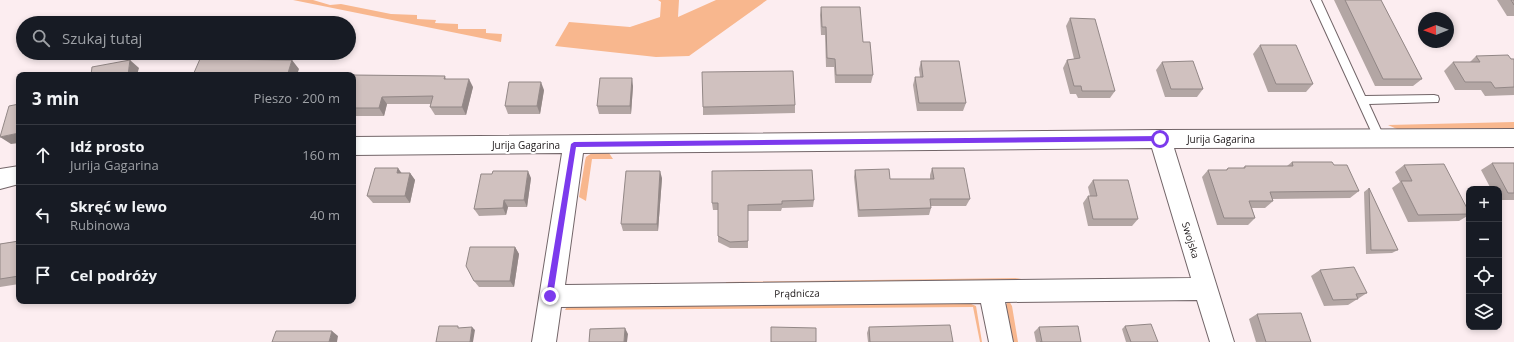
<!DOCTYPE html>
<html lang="pl">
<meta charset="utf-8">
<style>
:root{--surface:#171b24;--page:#20242c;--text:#f1f3f6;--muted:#9ea1a6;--line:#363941}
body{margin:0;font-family:"Open Sans",sans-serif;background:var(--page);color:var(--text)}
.controls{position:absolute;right:12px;bottom:12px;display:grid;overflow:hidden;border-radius:8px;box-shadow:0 2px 6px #0003}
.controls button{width:36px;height:36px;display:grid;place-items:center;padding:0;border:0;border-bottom:1px solid var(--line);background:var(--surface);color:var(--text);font:20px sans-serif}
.compass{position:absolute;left:1418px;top:12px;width:36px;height:36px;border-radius:50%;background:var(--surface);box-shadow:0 2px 6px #0003;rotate:269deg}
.stop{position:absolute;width:12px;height:12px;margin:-9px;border:3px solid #7c3aed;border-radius:50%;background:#fff}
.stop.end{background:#7c3aed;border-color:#fff;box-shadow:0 1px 4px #0008}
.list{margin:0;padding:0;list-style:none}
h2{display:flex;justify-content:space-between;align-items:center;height:52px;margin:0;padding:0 16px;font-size:17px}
h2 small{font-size:13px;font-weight:400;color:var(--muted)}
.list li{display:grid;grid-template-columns:26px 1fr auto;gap:12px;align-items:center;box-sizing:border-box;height:60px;padding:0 16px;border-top:1px solid var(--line)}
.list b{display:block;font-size:15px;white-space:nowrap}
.list p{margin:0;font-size:13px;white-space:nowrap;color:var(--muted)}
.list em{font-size:13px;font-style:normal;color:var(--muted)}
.icon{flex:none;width:22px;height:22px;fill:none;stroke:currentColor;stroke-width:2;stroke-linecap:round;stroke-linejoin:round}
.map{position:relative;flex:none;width:1514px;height:342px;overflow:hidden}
.search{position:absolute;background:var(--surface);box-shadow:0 2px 6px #0003;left:16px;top:16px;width:340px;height:44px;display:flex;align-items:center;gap:10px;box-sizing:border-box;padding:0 14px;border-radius:22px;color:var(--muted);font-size:15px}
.panel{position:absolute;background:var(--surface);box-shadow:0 2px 6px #0003;left:16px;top:72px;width:340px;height:232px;border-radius:8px}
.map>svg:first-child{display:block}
.green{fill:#f8b78e}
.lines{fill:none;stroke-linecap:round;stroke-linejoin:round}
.lane-casing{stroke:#726568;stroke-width:2}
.street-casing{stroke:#726568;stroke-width:2}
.lane{fill:#fff;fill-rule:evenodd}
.street{fill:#fff;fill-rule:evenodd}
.wall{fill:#b3a6a4}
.shaded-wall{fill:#928786}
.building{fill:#d0c1bf;stroke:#928786}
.route{fill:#7c3aed}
.labels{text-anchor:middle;stroke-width:4;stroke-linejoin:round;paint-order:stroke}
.street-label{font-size:10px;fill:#1e191a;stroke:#fff}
</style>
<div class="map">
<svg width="1514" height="342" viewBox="0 0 1514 342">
<rect width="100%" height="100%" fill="#fcedf0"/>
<path class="green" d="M 293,0 L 313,0 L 330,5 L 341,4 L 391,14 L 417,15 L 417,19 L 436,20 L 435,23 L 458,24 L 458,29 L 486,29 L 486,33 L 502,34 L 501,42 Z
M 658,0 L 679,0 L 678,17 L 716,0 L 767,0 L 689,56 L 656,57 L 555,46 L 569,22 L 630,27 L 660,17 L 661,2 Z
M 1514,122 L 1514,128 L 1397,129 L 1388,125 Z
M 592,153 L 609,153 L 613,159 L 592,159 L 586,201 L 579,197 L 585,161 L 586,157 Z
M 1021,278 L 991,284 L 726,288 L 726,282 Z
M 962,300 L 976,306 L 982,342 L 980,342 L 973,307 L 565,310 L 568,304 Z
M 1009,301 L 1012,306 L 1018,342 L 1009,342 C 1007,330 999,310 1009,301 Z"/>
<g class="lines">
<g class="lane-casing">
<path id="lane" d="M 1311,0 L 1321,0 L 1365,96 L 1434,95 L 1438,96 L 1439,99 L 1438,102 L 1369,104 L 1385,139 L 1384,142 L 1380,143 L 1376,142 Z"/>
</g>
<g class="street-casing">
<path id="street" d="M 1514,129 L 1514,147 L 1174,148 L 1234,342 L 1210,342 L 1197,300 L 1005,302 L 1013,342 L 989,342 L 981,303 L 561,307 L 556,342 L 532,342 L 562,153 L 353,155 L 353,137 L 1160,130 ZM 1152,148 L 1191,278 L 565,285 L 583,153 Z
M 19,166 L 19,184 L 0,189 L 0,169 Z"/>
</g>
<use href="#lane" class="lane"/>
<use href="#street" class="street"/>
</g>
<path class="wall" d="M 1334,0 L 1381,0 L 1422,79 L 1413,86 L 1375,86 Z
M 1497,0 L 1514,0 L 1514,16 L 1507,16 Z
M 821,7 L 863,42 L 873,75 L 871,83 L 835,83 L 834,67 L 826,67 L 825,35 L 821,35 L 820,15 Z
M 1070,18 L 1115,91 L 1110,98 L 1078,98 L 1076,94 L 1070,94 L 1063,68 L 1067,60 L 1074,59 L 1066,26 Z
M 1260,45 L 1313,84 L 1306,92 L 1268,92 L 1253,54 Z
M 1476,56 L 1514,59 L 1514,95 L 1485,96 L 1481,90 L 1455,90 L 1444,71 L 1453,62 L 1470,62 Z
M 921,61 L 966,103 L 963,111 L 917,111 L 913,85 L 915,77 L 920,77 L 919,69 Z
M 1162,62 L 1203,89 L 1197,97 L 1165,97 L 1156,70 Z
M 353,75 L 445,76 L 446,79 L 473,87 L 466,115 L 435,115 L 430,107 L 431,104 L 387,104 L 384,116 L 353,116 Z
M 633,86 L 631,114 L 599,114 L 597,106 Z
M 544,90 L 540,114 L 508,114 L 505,106 Z
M 795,105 L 795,113 L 703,115 L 703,107 Z
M 1292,162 L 1334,165 L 1359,191 L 1350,198 L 1272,199 L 1273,201 L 1265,208 L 1252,208 L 1255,218 L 1248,225 L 1217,225 L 1202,177 L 1208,170 L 1226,170 L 1228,168 L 1243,168 L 1245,166 L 1287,166 Z
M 1492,163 L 1514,163 L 1514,200 L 1499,200 L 1499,189 L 1491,189 L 1481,170 Z
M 1404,165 L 1469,212 L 1469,215 L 1459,221 L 1408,222 L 1392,188 L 1400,182 L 1395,172 Z
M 932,168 L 970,199 L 966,206 L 931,206 L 931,208 L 929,215 L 858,217 L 854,177 L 855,170 L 890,179 L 930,179 L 930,175 Z
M 712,171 L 814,200 L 813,207 L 782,208 L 781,211 L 748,211 L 748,248 L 730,248 L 718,242 L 718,210 L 713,210 L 712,203 Z
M 401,173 L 410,173 L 415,180 L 410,203 L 373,203 L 367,196 Z
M 531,178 L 527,207 L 508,207 L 506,215 L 479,216 L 474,209 Z
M 662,178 L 658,231 L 623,231 L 621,224 Z
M 1093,180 L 1138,219 L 1132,226 L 1088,226 L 1083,203 L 1088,196 L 1090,196 L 1088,187 Z
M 1369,188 L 1398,250 L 1392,253 L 1366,254 L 1364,192 Z
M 19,241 L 19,284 L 0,287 L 0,244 Z
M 515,247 L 519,254 L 514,287 L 479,287 L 474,281 Z
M 1320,270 L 1367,293 L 1348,305 L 1324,306 L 1311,276 Z
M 1257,314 L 1311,342 L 1256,342 L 1249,319 Z
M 1125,326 L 1158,342 L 1126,342 L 1122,329 Z
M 869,327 L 953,342 L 868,342 L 867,333 Z
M 1039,327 L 1081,342 L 1036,342 L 1034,332 Z"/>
<path class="shaded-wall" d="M 130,60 L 139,68 L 137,75 L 128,75 Z
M 292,60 L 299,69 L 297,75 L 288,73 Z
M 632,78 L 633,86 L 631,114 L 630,106 Z
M 469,79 L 473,87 L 466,115 L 462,107 Z
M 541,82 L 544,90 L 540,114 L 537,106 Z
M 382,97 L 387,104 L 384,116 L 379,108 Z
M 19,133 L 19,143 L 11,144 L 0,137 Z
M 398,168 L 403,175 L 397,173 Z
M 528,171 L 531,178 L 527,207 L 524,200 Z
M 660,171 L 662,178 L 658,231 L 657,224 Z
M 410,173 L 415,180 L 410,203 L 405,196 Z
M 504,200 L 508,207 L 506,215 L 503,208 Z
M 515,247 L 519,254 L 514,287 L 510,281 Z
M 472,327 L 475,330 L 473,342 L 470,342 Z
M 625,328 L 628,334 L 627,342 L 624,342 Z
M 332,331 L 338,336 L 337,342 L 329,342 Z"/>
<path class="building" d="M 1345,0 L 1381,0 L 1422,79 L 1383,79 Z
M 1511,0 L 1514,0 L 1514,5 Z
M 821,7 L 860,7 L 863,42 L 870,42 L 873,75 L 836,75 L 835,59 L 827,58 L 826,27 L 822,27 Z
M 1070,18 L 1095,19 L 1115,91 L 1082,91 L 1081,86 L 1074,86 L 1067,60 L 1080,58 Z
M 1260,45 L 1296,45 L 1313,84 L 1276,84 Z
M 1508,55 L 1511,59 L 1514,59 L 1514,87 L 1495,88 L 1491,82 L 1465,82 L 1453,62 L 1480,62 L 1476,56 Z
M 200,59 L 292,60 L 288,73 L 304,73 L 304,75 L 193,75 Z
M 130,60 L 128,75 L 91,75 L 92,67 Z
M 921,61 L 959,61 L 966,103 L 919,103 L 915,77 L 923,77 Z
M 1193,61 L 1203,89 L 1171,89 L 1162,62 Z
M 793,71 L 795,105 L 703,107 L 702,72 Z
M 353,75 L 445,76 L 444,79 L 469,79 L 462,107 L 430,107 L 433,96 L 382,97 L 379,108 L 353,108 Z
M 600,78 L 632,78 L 630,106 L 597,106 Z
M 509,82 L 541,82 L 537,106 L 505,106 Z
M 19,104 L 19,133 L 0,137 L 9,106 Z
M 1292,162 L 1332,162 L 1334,165 L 1347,165 L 1359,191 L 1270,192 L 1273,201 L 1249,201 L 1255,218 L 1224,218 L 1208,170 L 1227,170 L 1228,168 L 1245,168 L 1245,166 L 1293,166 Z
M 1492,163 L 1514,163 L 1514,193 L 1508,193 Z
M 1444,164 L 1469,212 L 1469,214 L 1418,215 L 1401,181 L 1412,181 L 1404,165 Z
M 375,168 L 398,168 L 397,173 L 410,173 L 405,196 L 367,196 Z
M 932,168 L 964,168 L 970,199 L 930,199 L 931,208 L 859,210 L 855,170 L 889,169 L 890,179 L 934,179 Z
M 812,170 L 814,200 L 782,201 L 782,204 L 748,205 L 748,241 L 730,242 L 718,236 L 718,203 L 712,203 L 712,171 Z
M 493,171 L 528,171 L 524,200 L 504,200 L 503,208 L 474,209 L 481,174 L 492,174 Z
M 626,171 L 660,171 L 657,224 L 621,224 Z
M 1093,180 L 1128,180 L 1138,219 L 1093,219 L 1088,196 L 1097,196 Z
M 1369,188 L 1398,250 L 1371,250 Z
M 19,241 L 19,276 L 0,279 L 0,244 Z
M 470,247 L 515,247 L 510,281 L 474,281 L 466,266 Z
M 1354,267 L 1367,293 L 1356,294 L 1358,299 L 1333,300 L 1320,270 Z
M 1301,313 L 1311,342 L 1266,342 L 1257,314 Z
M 1151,324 L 1158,342 L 1131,342 L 1125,326 Z
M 950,325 L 953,342 L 870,342 L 869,327 Z
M 439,326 L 458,326 L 458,328 L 472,327 L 470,342 L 436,342 Z
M 1078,326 L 1081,342 L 1040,342 L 1042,342 L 1039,327 Z
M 771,327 L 816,328 L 816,342 L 771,342 Z
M 625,328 L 624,342 L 589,342 L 590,329 Z
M 276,331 L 332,331 L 329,342 L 272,342 Z"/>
<path class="route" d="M 1160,136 L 1163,139 L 1160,141 L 576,147 L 553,296 L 550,300 L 546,296 L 571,144 L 574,142 Z"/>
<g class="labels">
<g class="street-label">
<text x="1221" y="143">Jurija Gagarina</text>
<text x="526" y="149">Jurija Gagarina</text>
<text transform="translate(1191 240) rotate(73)" y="4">Swojska</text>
<text transform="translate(797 293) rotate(-1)" y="4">Prądnicza</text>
</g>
</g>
</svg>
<div class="controls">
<button>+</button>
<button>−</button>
<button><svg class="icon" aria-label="locate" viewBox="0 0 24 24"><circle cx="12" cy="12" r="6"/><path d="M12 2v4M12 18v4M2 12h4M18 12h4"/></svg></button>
<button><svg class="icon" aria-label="layers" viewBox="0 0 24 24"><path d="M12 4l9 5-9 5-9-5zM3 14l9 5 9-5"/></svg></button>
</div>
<svg class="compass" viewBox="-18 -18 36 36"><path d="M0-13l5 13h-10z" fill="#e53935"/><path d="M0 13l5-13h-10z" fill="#9ea1a6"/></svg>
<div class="stop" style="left:1160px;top:139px"></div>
<div class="stop end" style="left:550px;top:296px"></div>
<div class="search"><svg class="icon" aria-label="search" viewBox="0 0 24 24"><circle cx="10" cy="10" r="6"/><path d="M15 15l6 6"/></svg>Szukaj tutaj</div>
<section class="panel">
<h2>3 min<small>Pieszo · 200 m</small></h2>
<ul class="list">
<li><svg class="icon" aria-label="ahead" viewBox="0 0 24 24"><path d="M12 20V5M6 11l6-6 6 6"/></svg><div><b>Idź prosto</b><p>Jurija Gagarina</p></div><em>160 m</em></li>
<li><svg class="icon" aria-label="left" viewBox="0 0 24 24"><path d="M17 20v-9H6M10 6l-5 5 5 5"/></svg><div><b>Skręć w lewo</b><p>Rubinowa</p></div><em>40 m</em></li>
<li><svg class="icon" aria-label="arrive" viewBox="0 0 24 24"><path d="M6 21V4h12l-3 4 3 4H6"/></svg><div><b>Cel podróży</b></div></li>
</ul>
</section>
</div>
